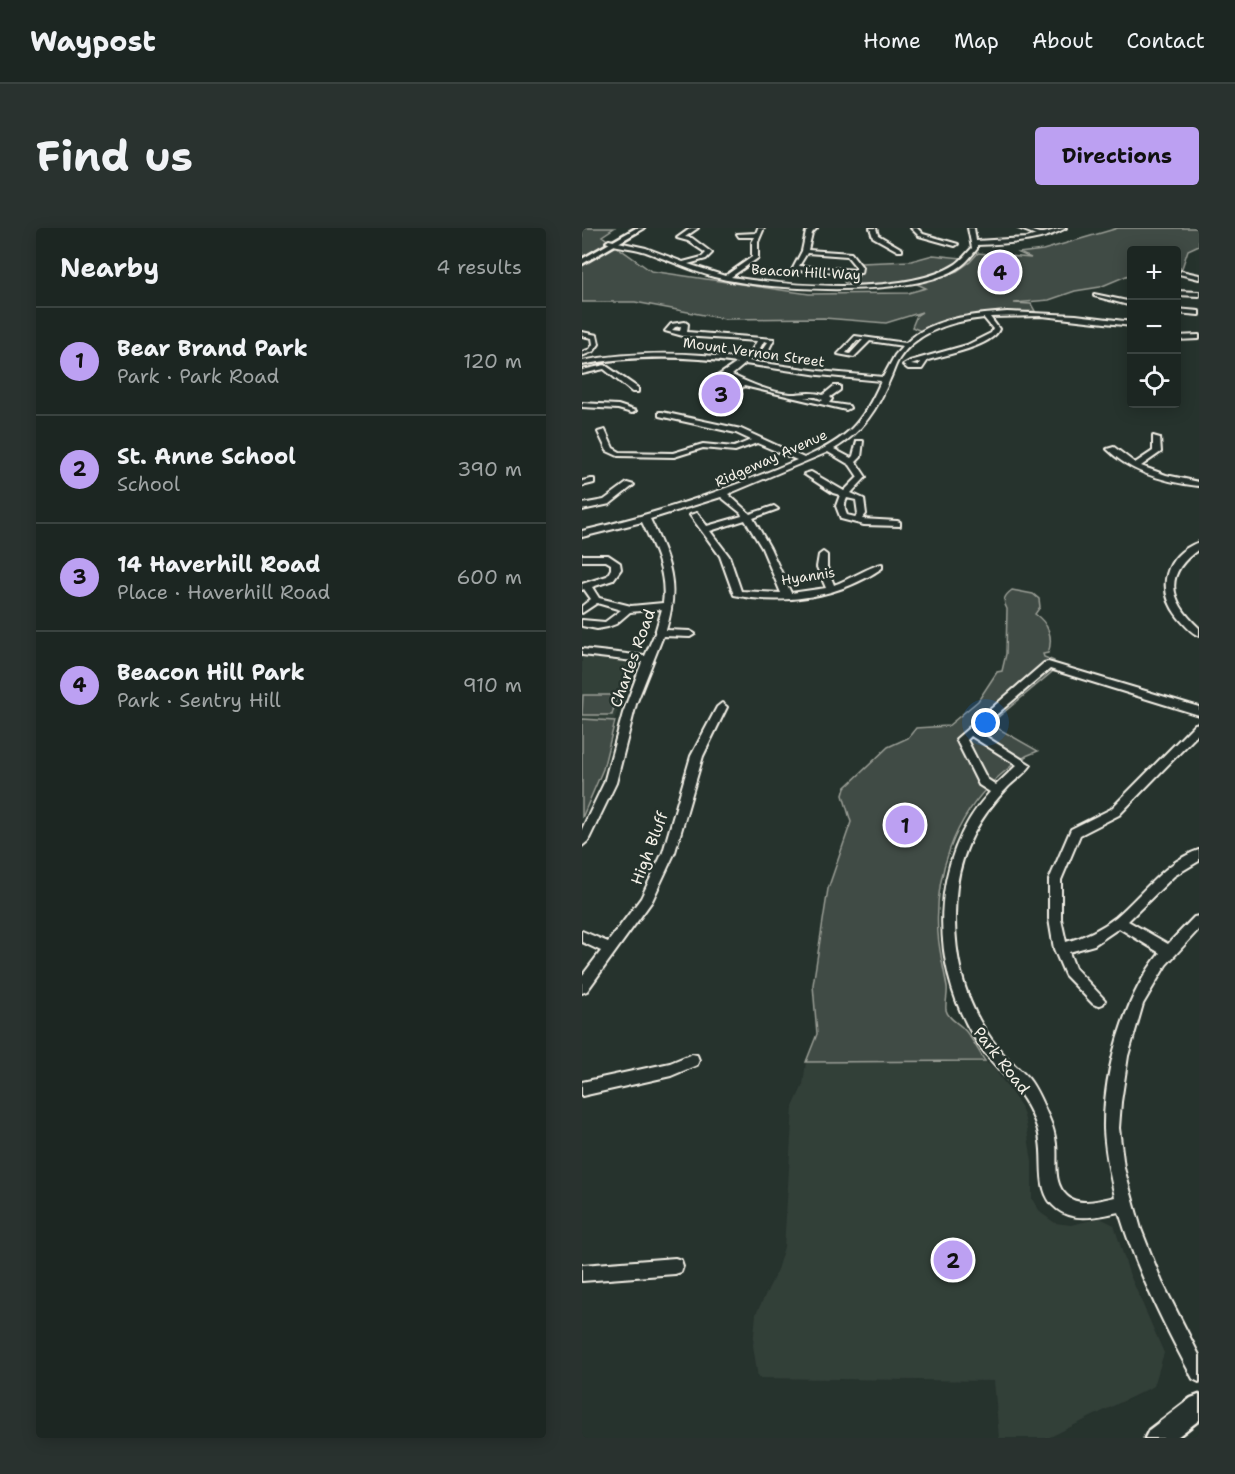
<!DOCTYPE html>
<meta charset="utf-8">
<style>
:root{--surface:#1c2622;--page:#29322f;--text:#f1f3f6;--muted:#a0a5a5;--line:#3a4340;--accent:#bca0f2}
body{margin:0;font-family:"Shantell Sans",sans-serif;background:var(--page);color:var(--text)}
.controls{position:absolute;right:18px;top:18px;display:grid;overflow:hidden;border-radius:6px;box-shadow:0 3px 15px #0003}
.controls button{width:54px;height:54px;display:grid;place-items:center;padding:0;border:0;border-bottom:2px solid var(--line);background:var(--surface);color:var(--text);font:30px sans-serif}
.you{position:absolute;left:404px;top:495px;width:21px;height:21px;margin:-15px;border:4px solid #fff;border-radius:50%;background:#1a73e8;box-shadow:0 0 0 9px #1a73e833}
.badge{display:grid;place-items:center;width:39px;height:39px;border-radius:50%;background:var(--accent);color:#111;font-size:20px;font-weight:700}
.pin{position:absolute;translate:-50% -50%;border:3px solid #fff;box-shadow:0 2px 6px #0006}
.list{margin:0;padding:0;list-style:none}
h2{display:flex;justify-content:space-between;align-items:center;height:78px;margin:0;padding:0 24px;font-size:26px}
h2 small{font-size:20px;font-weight:400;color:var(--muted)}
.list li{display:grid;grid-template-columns:39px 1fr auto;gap:18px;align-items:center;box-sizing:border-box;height:108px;padding:0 24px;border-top:2px solid var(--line)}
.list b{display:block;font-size:22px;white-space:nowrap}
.list p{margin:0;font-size:20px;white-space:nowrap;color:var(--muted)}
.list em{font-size:20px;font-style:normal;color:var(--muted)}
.icon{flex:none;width:33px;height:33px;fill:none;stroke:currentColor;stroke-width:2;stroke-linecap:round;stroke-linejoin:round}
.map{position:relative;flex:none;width:617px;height:1210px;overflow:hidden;border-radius:6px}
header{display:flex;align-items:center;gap:36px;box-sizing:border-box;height:84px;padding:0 30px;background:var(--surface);border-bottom:2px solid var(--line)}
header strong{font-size:28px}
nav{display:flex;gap:33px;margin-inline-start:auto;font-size:21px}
.intro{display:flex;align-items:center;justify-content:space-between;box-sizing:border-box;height:144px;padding:0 36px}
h1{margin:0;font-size:42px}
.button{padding:15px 27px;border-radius:6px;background:var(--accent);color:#111;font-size:21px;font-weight:700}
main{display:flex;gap:36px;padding:0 36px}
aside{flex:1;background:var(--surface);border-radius:6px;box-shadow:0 3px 15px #0003}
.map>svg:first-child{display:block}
.built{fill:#333f39}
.green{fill:#414b45;stroke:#9a9e96;stroke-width:1.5}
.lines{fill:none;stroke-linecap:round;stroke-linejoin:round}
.minor-casing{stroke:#f4f1e8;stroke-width:4}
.major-casing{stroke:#f4f1e8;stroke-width:5}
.minor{fill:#26332d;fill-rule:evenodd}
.major{fill:#26332d;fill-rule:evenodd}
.labels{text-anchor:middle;stroke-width:5;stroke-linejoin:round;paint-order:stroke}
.far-street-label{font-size:14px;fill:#f4f1e8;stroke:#26332d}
.street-label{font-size:16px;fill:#f4f1e8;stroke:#26332d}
</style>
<header>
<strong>Waypost</strong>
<nav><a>Home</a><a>Map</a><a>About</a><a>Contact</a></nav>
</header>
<div class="intro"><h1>Find us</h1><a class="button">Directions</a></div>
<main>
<aside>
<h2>Nearby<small>4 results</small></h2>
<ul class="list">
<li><span class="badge">1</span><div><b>Bear Brand Park</b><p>Park · Park Road</p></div><em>120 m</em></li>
<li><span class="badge">2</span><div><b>St. Anne School</b><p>School</p></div><em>390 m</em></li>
<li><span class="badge">3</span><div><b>14 Haverhill Road</b><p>Place · Haverhill Road</p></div><em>600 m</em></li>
<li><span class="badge">4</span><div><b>Beacon Hill Park</b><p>Park · Sentry Hill</p></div><em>910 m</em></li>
</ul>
</aside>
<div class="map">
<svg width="617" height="1210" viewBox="0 0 617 1210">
<rect width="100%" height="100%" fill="#26332d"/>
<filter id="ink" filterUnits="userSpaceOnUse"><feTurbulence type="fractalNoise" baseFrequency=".0167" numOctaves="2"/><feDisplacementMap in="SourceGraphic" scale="12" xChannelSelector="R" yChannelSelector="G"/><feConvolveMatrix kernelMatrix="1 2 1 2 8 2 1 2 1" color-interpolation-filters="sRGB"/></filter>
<g filter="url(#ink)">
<path class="built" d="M 0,426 L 55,433 L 32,492 L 0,491 Z
M 403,833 L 413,842 L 439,878 L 444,895 L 450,934 L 450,971 L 459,985 L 473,995 L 489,997 L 518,990 L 532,997 L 547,1045 L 582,1125 L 572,1158 L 466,1210 L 417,1210 L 412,1153 L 176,1150 L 171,1117 L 174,1086 L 194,1045 L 202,1019 L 211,879 L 221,857 L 224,834 Z"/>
<path class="green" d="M 0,0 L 32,0 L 20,8 L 69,43 L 227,66 L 326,65 L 344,60 L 335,56 L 375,43 L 388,34 L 396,25 L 449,30 L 437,25 L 461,22 L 536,0 L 617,0 L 617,17 L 606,22 L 600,40 L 595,40 L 594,22 L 550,22 L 549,46 L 518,59 L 493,63 L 467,72 L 432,75 L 449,76 L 453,83 L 391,88 L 339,103 L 330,99 L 335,87 L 340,84 L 304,95 L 242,90 L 143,91 L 53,74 L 0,74 Z
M 351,27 L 380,30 C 351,56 301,57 265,57 L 262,54 L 277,48 L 279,35 L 329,33 Z
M 430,362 L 451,366 L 457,371 L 458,379 L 453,386 C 466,395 472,409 466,425 L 461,426 L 462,429 L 472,433 L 470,444 L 408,496 L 456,523 C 438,529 428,539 414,551 C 372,590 352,648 356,705 C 357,723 362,741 365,759 C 366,766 363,775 364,782 C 366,790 374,794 380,799 C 389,808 396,822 403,833 L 224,834 L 235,806 L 231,757 L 246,661 L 269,594 L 261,567 L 263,560 L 306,519 L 326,510 L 334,500 L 366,498 L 396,473 L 415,444 L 420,443 L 424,426 L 425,381 C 420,372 422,368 430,362 Z
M 1,467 L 35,467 L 30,487 L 0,487 Z
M 0,491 L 33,493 L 21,541 L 0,590 Z"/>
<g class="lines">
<g class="minor-casing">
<path id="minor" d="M 109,0 L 116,0 L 103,9 L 110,10 L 130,25 L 124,31 L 106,36 L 143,48 L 170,29 L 170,14 L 173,9 L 157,9 L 155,6 L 174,5 L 176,0 L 182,0 L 176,14 L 176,30 L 149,49 C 206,58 325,68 374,36 C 380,32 385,25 390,20 L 386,0 L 392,0 L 394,13 L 445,10 L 454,7 L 436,0 C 444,0 450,3 457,5 C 465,6 475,0 484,0 C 457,15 427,15 395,17 L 395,21 C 390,27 385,34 379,38 C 335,71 185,63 132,49 C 109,43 87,32 64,24 C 51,19 36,20 24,14 L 27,12 L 64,20 L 101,34 L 120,29 L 124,25 L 106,13 L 95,10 Z
M 229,0 L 235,0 L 230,5 L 226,22 L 269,25 L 280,39 L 279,45 L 215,42 L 212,46 L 208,46 L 220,23 L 224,4 ZM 225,25 L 265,28 L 274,39 L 274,42 L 217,38 Z
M 288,0 L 294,0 L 296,7 L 320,21 L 320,23 L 316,23 L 291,9 Z
M 329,0 L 335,0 L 341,6 L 376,16 L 373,18 L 337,8 Z
M 599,43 L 617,47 L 617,51 L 597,46 Z
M 594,63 L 617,64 L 617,68 L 594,67 Z
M 512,66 L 550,74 L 550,78 L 512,68 Z
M 594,81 L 617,83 L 617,87 L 594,85 Z
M 425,84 L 494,87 L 550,94 L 550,98 L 460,88 L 408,89 L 417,101 C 411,118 363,127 346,132 L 340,141 L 326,141 L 321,137 L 328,133 L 385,117 L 409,105 L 411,101 L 402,90 C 371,93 335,103 317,131 C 313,137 311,145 308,151 C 296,180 280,205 252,221 L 269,230 L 271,228 L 275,213 L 281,213 L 279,229 L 274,234 L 284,249 L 269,265 L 282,271 L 284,286 L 280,291 L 315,293 L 318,294 L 318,298 L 282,297 L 259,291 L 254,278 L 258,267 L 251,265 L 222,246 L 229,244 L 262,263 L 276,249 L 268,237 L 246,224 L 146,266 L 168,286 L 192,278 L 196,281 L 171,290 L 188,320 L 209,365 L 244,360 L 235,339 L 237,327 L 241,324 L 245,327 L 245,339 L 252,357 C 264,353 293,336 300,336 L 300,340 C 258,369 202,378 152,367 L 138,328 L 108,287 L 115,285 L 125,298 L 160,288 L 159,285 L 139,269 L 68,291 C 88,333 98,357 84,402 L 108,403 L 113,406 L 108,409 L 81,408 L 54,476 L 34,555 L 6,613 L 0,618 L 0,601 L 22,555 L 41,485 L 60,434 L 0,427 L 0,421 L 63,428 L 73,405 L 80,381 L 48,384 L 34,396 L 26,399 L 15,401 L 0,398 L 0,392 L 23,394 L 39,382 L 15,375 L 0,385 L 0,378 L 9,371 L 2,361 L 0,362 L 0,356 L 25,348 L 29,341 L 29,336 L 24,333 L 0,333 L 0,327 L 26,327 L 38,335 L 39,341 L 31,352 L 10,359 L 17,370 L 49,378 L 81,375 C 85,346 72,319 60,294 L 0,309 L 0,303 C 74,286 145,262 215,232 L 175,215 L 153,223 L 121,220 L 92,229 L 36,228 L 25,223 L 16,204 L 23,202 L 31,220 L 38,224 L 91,225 L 121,216 L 152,219 L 169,212 L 154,205 L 77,188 L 77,184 L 80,184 L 159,201 L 222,230 C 266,210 280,196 299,153 L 237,147 L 163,136 L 150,147 C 167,155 189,165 209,166 C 219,166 230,163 241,167 L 252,158 L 258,158 L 258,162 L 248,169 L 250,171 L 247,175 L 267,178 L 268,180 L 264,182 L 162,158 L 159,161 L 135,157 L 134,149 L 155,135 C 102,128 53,127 0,137 L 0,133 C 54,123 105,124 160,131 L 169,124 L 175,113 L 101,108 L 83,103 L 89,96 L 103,94 L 106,96 L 105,104 L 192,111 L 186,123 L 174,126 L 167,133 L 237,143 L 301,149 L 313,127 L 321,118 L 288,113 L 272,129 L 256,126 L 273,108 L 324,115 C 350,89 391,87 425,84 ZM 99,98 L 98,103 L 90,102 L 93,99 ZM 275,112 L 281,112 L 268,126 L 264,125 ZM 182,113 L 186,114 L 181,121 L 177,122 ZM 338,134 L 336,138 L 329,137 ZM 145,150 L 159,157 L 141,153 ZM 223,169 L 234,169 L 241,172 L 240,173 ZM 265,270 L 274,272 L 276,286 L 273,289 L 265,287 C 262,281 262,276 265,270 ZM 163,292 L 180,320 L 199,365 L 159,363 L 147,328 L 128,303 Z
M 0,104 L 15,107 L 17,116 L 12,123 L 0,128 L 0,124 L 8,121 L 11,116 L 10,110 L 0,108 Z
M 617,107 L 617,111 L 594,112 L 594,108 Z
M 23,137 L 56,160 L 56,164 L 50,164 L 22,141 L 0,146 L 0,142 Z
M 0,175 L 36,177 L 54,183 L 50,185 L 36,181 L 0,179 Z
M 571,208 L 578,210 L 579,224 L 559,238 L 584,247 L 617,254 L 617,258 C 583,254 549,245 525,221 L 532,219 L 553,235 L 571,223 Z
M 9,251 L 12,251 L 12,255 L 0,258 L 0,253 Z
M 45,255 L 52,257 L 28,276 L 0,282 L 0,276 L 22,272 Z
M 617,314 L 617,321 C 581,346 587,372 617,400 L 617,408 C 609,405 602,396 596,389 C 574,361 582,327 617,314 Z
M 466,434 L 617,479 L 617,487 L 468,441 L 395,503 L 449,537 C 443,546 433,552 426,559 C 399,587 380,620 375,658 C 368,716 379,776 417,821 C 425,832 437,840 446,850 C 455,861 461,877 467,890 C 471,899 473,907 474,916 C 476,934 470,955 485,968 C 496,979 519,972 533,969 C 528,947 523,924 522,901 C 521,844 542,769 578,725 L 537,700 L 512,717 L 487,724 L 493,740 L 523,772 L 521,776 L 516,778 L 511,776 L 483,747 L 472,721 L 467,691 L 467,652 L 489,601 L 529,581 L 613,496 L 617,495 L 617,505 L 537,587 L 498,607 L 479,652 L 479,691 L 484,714 C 502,709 519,701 534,689 C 560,667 583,633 617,622 L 617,633 L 592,648 L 546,693 L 586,716 L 612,689 L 617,688 L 617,701 L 584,737 L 561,776 L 546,828 L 539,874 L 537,900 L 542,940 L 559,1001 L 580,1054 L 617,1127 L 617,1154 L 611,1151 C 582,1097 555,1043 537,984 C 517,988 493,995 475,981 C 454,965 462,936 458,913 C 457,904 454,895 450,887 C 436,854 411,841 393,811 C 347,737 347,630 408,564 L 397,557 L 374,511 L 462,435 ZM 389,508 L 435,537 L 414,557 L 405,551 L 385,512 Z
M 140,475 L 145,479 L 121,528 L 93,624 L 70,673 L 5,763 L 0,765 L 0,748 L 19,723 L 0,714 L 0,703 L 26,714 L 59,670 L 81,624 L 109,528 L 135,479 Z
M 110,826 L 115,827 L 117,832 L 115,837 L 89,848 L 0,868 L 0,854 L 88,835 Z
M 93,1030 L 99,1032 L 101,1038 L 99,1044 L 93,1046 L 0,1053 L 0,1037 Z"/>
</g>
<g class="major-casing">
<path id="major" d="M 54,0 L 62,0 L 0,36 L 0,31 Z
M 617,1167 L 617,1192 L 594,1210 L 563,1210 L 567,1202 L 609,1170 Z"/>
</g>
<use href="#minor" class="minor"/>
<use href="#major" class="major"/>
</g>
</g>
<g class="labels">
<g class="far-street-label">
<text transform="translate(224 44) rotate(3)" y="5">Beacon Hill Way</text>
<text transform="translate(172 124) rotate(8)" y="5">Mount Vernon Street</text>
<text transform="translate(189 230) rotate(-24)" y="5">Ridgeway Avenue</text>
<text transform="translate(226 348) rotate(-9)" y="5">Hyannis</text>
</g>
<g class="street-label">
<text transform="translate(50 430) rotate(-70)" y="6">Charles Road</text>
<text transform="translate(67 620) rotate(-69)" y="6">High Bluff</text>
<text transform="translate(420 832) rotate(52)" y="6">Park Road</text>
</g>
</g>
</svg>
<div class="controls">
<button>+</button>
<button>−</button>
<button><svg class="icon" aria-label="locate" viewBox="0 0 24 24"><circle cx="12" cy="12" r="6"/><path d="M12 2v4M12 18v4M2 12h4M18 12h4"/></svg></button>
</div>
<div class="you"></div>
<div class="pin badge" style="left:323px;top:597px">1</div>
<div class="pin badge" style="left:371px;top:1032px">2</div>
<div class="pin badge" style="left:139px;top:166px">3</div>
<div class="pin badge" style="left:418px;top:44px">4</div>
</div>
</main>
